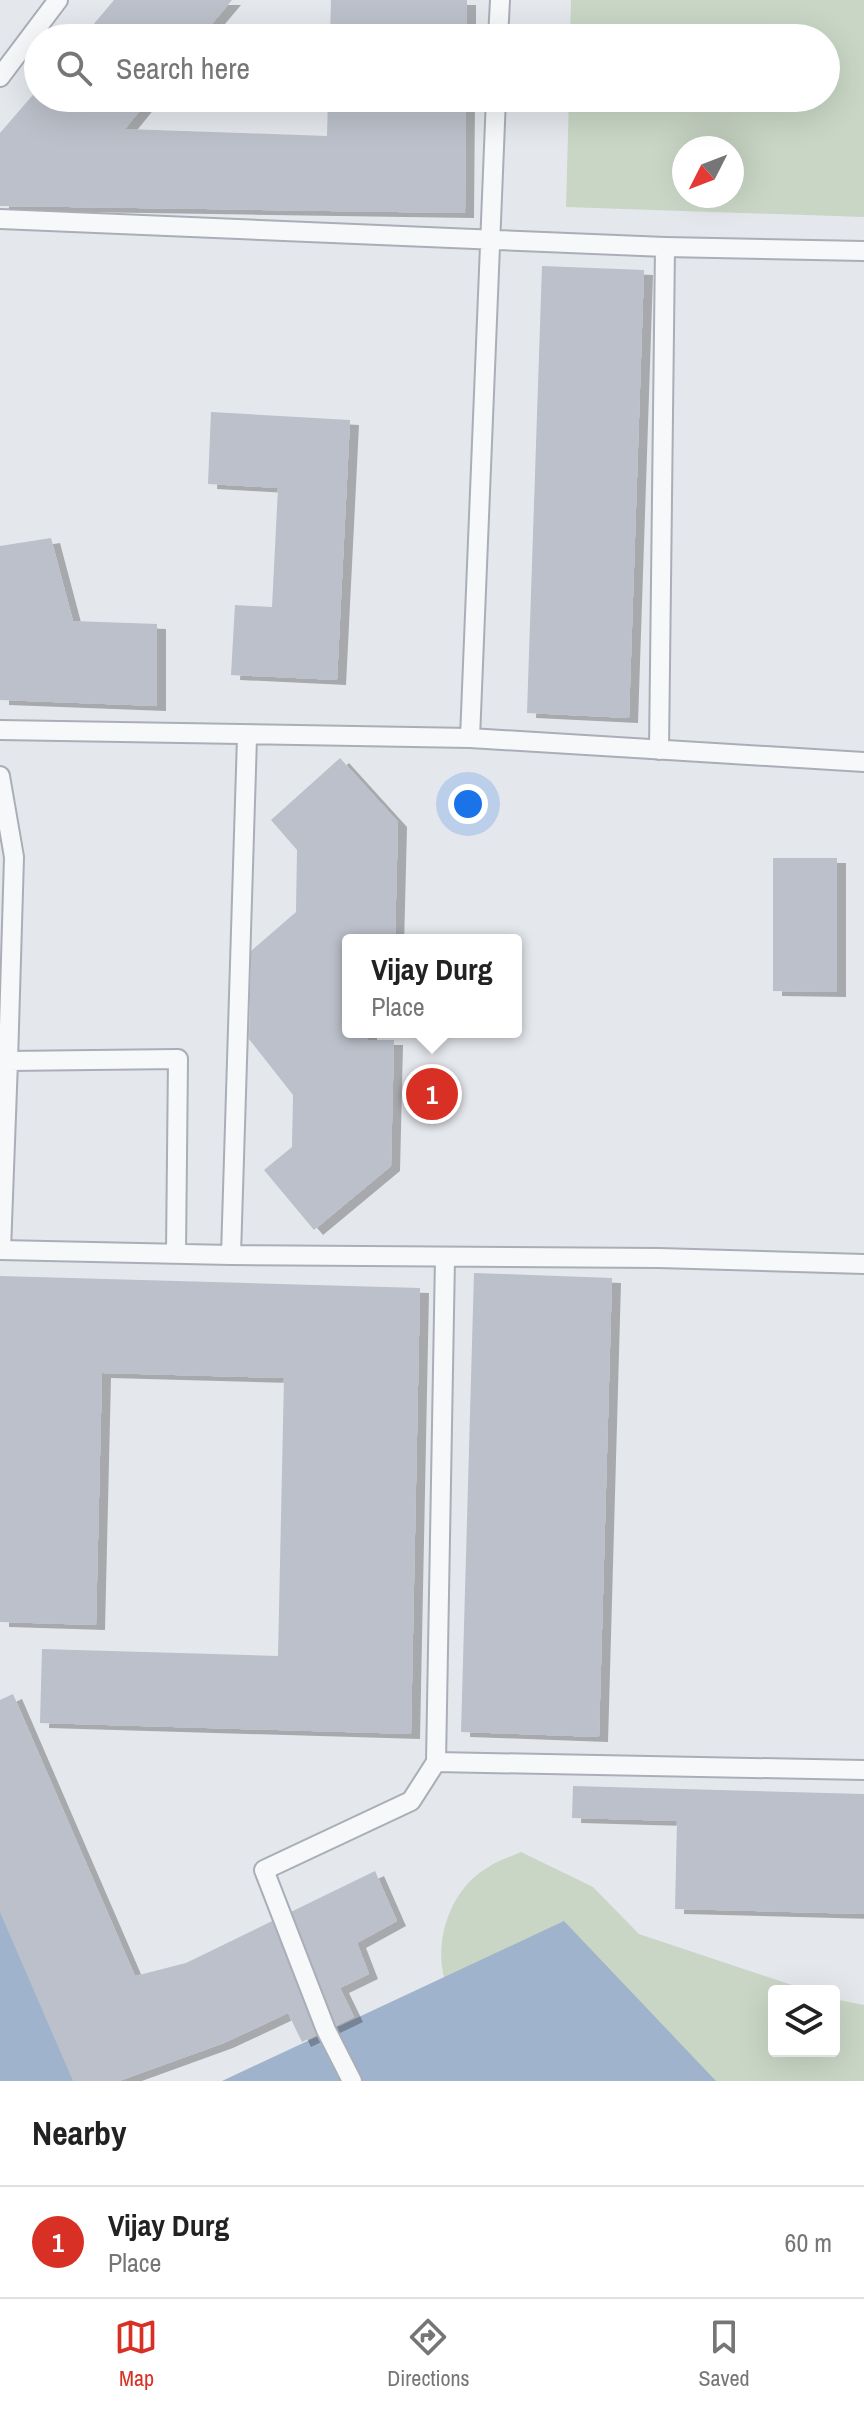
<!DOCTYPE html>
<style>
:root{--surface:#fff;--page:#f6f6f6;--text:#222;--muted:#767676;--line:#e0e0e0;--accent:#d93025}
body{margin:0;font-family:"Archivo Narrow",sans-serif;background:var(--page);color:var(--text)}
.controls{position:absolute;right:24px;bottom:24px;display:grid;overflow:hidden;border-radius:8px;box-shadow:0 8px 32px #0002}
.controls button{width:72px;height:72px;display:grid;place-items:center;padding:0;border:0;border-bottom:2px solid var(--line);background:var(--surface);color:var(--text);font:40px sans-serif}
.compass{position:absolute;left:672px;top:136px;width:72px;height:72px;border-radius:50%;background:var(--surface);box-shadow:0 8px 32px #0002;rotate:228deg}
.you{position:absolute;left:468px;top:804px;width:28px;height:28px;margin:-20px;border:6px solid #fff;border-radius:50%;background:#1a73e8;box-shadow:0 0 0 12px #1a73e833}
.badge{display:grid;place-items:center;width:52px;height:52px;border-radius:50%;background:var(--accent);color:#fff;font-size:26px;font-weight:700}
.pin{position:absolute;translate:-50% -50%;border:4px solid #fff;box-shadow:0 2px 8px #0006}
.popup{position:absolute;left:342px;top:934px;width:180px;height:104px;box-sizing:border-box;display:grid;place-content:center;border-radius:8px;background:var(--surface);filter:drop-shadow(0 2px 6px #0005);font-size:26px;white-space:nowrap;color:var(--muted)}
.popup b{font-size:30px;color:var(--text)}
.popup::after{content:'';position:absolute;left:50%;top:100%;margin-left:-16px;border:16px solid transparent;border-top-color:var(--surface)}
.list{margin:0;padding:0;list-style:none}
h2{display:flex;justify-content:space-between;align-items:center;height:104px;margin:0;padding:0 32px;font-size:34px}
h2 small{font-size:26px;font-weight:400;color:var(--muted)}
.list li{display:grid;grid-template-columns:52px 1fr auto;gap:24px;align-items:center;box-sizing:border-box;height:112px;padding:0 32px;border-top:2px solid var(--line)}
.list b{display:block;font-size:30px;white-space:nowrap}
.list p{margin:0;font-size:26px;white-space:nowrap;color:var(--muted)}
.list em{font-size:26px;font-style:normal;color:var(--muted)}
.icon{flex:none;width:44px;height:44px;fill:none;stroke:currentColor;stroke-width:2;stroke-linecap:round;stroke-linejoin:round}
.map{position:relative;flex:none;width:864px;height:2081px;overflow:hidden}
.search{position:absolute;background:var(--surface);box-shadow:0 8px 32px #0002;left:24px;right:24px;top:24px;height:88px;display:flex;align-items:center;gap:20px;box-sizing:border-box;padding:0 28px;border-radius:44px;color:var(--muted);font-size:30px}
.sheet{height:216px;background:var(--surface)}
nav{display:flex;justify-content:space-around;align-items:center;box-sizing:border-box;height:112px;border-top:2px solid var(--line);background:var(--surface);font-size:22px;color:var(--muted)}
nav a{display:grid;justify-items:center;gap:4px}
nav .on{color:var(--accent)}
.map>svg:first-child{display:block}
.green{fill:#c9d6c5;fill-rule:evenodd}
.water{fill:#9fb4cc}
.building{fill:#bbc0ca;filter:url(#shadow)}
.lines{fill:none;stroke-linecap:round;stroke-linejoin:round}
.lane-casing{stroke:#a9aeb7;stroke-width:22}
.lane{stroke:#f7f8fa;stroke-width:18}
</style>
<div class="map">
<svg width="864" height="2081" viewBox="0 0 864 2081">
<defs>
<filter id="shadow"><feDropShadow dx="9" dy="5" stdDeviation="0" flood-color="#0004"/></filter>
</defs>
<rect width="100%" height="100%" fill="#e4e7ec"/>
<path class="green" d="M 571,0 L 864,0 L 864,217 L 566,207 L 569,98 L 826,98 L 826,38 L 570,38 ZM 684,148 L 732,148 L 732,196 L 684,196 Z
M 521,1852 L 593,1887 L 639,1934 L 810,1991 L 774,1991 L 774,2051 L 834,2051 L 834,1999 L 864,2005 L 864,2081 L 510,2081 C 488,2057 451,2008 444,1977 C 434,1938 452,1888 487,1868 C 497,1861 510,1857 521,1852 Z"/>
<path class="water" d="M 0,1899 L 78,2081 L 0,2081 Z
M 564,1921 L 716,2081 L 222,2081 Z"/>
<path class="building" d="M 114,0 L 232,0 L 200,38 L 82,38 Z
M 331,0 L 467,0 L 467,38 L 330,38 Z
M 38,89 L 38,98 L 150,98 L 125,129 L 327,136 L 328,98 L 466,98 L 465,213 L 0,206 L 0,133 Z
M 542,266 L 644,270 L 629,718 L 527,713 Z
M 211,412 L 350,420 L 337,680 L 231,675 L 235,605 L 272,607 L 278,488 L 208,484 Z
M 51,538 L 73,621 L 157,624 L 157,706 L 0,700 L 0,546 Z
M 340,758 L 398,822 L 395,940 L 348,940 L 348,1032 L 368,1032 L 368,1040 L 394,1040 L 391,1166 L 314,1230 L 264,1170 L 292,1147 L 293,1095 L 249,1039 L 251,951 L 296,912 L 297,850 L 271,820 Z
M 773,858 L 837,858 L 837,992 L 773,991 Z
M 474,1273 L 612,1278 L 599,1737 L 461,1732 Z
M 0,1276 L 420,1288 L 411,1734 L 40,1723 L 42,1649 L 278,1656 L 284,1378 L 102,1373 L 96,1625 L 0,1622 Z
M 13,1694 L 135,1976 L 186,1963 L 375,1871 L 397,1921 L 357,1943 L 369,1974 L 340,1988 L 354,2017 L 302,2042 L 288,2013 L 224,2043 L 119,2081 L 73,2081 L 0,1912 L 0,1700 Z
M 573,1786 L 864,1794 L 864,1914 L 675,1909 L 677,1821 L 572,1818 Z"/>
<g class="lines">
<g class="lane-casing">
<path id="lane" d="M 498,38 L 500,0
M 0,77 L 58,0
M 0,219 L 665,247 L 864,251
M 0,730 L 470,738 L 864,762
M 247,737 L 231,1255 L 659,1258 L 864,1264
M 470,738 L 496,98
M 659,750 L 665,247
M 0,776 L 14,857 L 8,1061
M 176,1252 L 178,1059 L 8,1061 L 1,1250 L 231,1255
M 436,1762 L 864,1770
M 352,2081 L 326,2030 L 264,1870 L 411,1801 L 436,1762 L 445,1257"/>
</g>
<use href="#lane" class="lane"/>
</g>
</svg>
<div class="controls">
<button><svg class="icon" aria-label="layers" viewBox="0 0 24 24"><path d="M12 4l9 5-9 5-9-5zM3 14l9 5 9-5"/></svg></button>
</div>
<svg class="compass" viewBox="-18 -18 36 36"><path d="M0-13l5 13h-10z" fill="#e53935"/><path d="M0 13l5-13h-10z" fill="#767676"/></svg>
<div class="you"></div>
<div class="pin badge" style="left:432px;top:1094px">1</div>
<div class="popup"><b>Vijay Durg</b>Place</div>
<div class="search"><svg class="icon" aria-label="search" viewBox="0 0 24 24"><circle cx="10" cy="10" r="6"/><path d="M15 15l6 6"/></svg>Search here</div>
</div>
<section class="sheet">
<h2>Nearby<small></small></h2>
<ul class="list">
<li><span class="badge">1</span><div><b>Vijay Durg</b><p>Place</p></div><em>60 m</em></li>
</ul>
</section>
<nav>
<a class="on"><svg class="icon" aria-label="map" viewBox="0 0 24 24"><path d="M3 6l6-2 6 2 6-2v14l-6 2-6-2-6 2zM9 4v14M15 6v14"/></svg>Map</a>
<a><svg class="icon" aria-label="directions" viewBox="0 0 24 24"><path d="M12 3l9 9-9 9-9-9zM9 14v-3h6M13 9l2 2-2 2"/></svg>Directions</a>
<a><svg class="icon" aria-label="saved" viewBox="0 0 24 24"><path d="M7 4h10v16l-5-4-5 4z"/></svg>Saved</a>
</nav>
